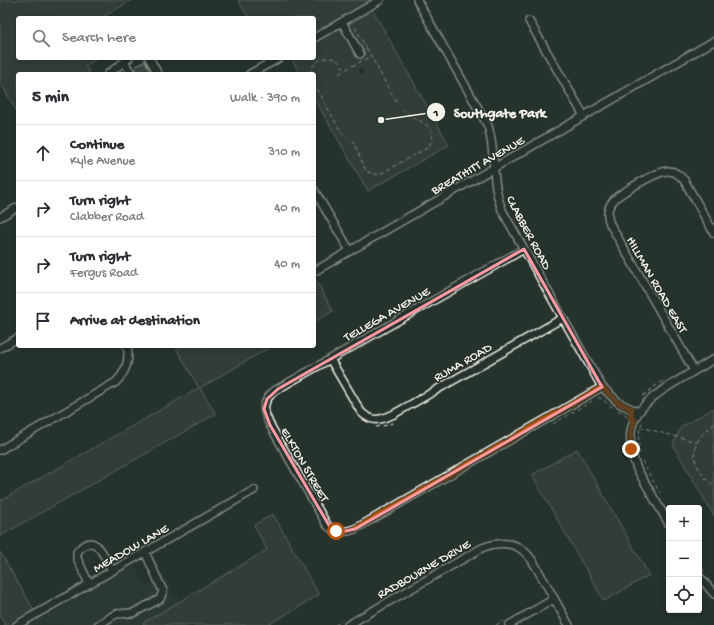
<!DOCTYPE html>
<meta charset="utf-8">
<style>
:root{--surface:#fff;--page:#f7f7f7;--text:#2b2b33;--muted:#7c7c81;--line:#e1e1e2}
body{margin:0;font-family:"Gochi Hand",sans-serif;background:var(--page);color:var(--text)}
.controls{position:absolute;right:12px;bottom:12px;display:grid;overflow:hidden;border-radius:4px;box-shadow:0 2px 6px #0003}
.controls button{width:36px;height:36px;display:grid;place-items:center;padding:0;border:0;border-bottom:1px solid var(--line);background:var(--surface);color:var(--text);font:20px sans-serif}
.stop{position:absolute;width:12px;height:12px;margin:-9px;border:3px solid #b45309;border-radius:50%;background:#fff}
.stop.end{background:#b45309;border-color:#fff;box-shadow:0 1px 4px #0008}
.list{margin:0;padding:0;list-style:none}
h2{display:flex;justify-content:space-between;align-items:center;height:52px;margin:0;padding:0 16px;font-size:17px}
h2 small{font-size:13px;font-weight:400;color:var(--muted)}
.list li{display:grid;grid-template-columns:26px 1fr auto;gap:12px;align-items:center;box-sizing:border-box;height:56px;padding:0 16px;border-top:1px solid var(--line)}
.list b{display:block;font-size:15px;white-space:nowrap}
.list p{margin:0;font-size:13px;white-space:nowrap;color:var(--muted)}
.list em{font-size:13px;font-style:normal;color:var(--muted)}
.icon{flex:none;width:22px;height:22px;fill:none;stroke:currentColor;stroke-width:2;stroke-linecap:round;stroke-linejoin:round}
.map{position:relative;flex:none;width:714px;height:625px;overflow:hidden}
.search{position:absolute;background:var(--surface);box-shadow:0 2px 6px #0003;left:16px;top:16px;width:300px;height:44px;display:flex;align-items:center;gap:10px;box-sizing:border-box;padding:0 14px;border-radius:4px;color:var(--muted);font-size:15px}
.panel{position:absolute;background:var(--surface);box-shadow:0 2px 6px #0003;left:16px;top:72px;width:300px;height:276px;border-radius:4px}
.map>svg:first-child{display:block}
.built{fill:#333f39}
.green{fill:#414b45;stroke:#9a9e96}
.shadow{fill:#0007}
.building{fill:#525c55;stroke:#f4f1e8}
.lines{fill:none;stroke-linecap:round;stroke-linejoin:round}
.minor-casing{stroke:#f4f1e8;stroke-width:10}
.path{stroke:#f4f1e8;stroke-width:1;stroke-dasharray:4 3;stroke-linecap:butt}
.minor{stroke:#26332d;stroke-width:7}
.route{stroke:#b45309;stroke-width:5}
.marked{fill:none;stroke:#ff9aa2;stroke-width:3;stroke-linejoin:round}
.labels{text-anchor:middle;stroke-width:3;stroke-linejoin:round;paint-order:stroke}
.street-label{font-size:13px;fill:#f4f1e8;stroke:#26332d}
.leader{fill:none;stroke:#f4f1e8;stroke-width:1.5}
.callout-dot{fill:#f4f1e8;stroke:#26332d;stroke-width:1.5}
.mark-label{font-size:12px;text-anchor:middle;font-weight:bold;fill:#111}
.callout-label{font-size:14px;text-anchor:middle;font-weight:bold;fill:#f4f1e8;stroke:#26332d;stroke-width:3;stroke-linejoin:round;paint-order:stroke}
</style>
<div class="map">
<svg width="714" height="625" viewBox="0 0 714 625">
<rect width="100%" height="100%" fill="#26332d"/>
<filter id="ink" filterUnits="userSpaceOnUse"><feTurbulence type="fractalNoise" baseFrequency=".025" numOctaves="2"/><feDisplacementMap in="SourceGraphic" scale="8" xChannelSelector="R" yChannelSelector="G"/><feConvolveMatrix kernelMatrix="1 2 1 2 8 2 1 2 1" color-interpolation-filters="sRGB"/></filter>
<g filter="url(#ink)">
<path class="built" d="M 133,562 L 146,586 L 164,577 L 179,602 L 139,625 L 25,625 Z"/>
<path class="green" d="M 0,0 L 132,0 L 103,17 L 104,18 L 18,18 L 18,58 L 99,58 L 85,66 L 90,74 L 18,74 L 18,114 L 0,82 Z
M 238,0 L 374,0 L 314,35 L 314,18 L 249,18 Z
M 372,9 L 449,145 L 368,191 L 314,98 L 314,74 L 300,74 L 291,58 L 314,58 L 314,42 L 360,18 Z
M 314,277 L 333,311 L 314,322 Z
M 175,346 L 272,346 L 200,388 L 216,414 L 0,536 L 0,501 L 199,388 Z
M 714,408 L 714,516 L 673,445 L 681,427 Z
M 577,449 L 649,575 L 604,601 L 532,475 Z
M 273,514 L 319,595 L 268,625 L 144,625 L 143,623 L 267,550 L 254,525 Z
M 0,552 L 35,612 L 11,625 L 5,625 L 0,616 Z"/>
<path class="shadow" d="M 145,62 L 151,66 L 156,74 L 141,74 Z
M 361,68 L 364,73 L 361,74 L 358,70 Z"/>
<path class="building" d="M 145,61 L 152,74 L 140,74 L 135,67 Z"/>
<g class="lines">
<g class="minor-casing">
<path id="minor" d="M 417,0 L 488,126 C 497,156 490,183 503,212 L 602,387 L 619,403 L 638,412
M 529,21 L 584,116
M 342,22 L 360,54
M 314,38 L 380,0
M 149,58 L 158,74
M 124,62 L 131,73 L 130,74
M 108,74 L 129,58
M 250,74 L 279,58
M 314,190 L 350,251
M 0,217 L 18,207
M 524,249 L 274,391 C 261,403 263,411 270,425 L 327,525 C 335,533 344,533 355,529 L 602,387
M 315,271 L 714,41
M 0,348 L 18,338
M 330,359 L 361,412 C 372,423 381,420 394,414 L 563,318
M 694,371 L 610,224 C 605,212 609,204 618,196 C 629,189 656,171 668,171 C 675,171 679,175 684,180 L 714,233
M 0,450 L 116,382 C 126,372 130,359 127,346
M 669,524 L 637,469 C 620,425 637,405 674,383 C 687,375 701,367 714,359
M 699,576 L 714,594
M 89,584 L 77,558 L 77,552 C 95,529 104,556 112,571
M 17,625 L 254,490
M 98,625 L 116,614 L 133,613 L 160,599 L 163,591 L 145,552
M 348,625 L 482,548 C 494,543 510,541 521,549 C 531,555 537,569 543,579 C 552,594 560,610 569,625
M 509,625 L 554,599"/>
</g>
<path class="path" d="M 355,27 L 367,49
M 365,60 L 371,56
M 311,74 C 311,63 323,55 334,59 C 339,60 342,66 345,70 L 362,61
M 339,74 L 344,71
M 314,83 L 341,132 L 354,143 L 366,171 L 373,174 L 380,174 L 427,148 C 431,144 434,138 432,132 C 429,122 411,119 403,110 C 390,95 378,67 367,49 L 366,50
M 643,396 L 655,386 L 665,380
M 598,398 L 601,398 L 613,408
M 618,410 L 629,417
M 553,424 L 592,401
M 714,424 C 707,430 700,435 697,443 C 689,459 702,477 714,486
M 376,427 L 388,425 L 394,422
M 640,427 L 697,442
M 640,454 C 638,442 638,432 643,420
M 642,461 L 660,493
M 666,530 L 669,536
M 699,563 L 704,571
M 335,625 L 342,621
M 496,625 L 504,621"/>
<use href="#minor" class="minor"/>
</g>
</g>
<g class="lines" filter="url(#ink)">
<path class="route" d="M 336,531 L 346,532 L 355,529 L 602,387 L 619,403 L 632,409 L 630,417 L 634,420 L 631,432 L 631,449"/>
</g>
<path d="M0 0H714V625H0ZM 524,249 L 602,387 L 355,529 L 341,532 L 330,527 L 270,425 L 264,409 L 267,399 L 278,389 Z" fill="#26332d" fill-opacity=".55" fill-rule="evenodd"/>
<path class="marked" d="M 524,249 L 602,387 L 355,529 L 341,532 L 330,527 L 270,425 L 264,409 L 267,399 L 278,389 Z"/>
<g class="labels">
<g class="street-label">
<text transform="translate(477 164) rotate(-30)" y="5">BREATHITT AVENUE</text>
<text transform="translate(530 232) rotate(62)" y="5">CLABBER ROAD</text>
<text transform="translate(658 284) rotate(60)" y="5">HILLMAN ROAD EAST</text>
<text transform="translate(386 313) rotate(-30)" y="5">TELLEGA AVENUE</text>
<text transform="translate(462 361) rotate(-30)" y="5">RUMA ROAD</text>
<text transform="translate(306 464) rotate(60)" y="5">ELKTON STREET</text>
<text transform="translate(130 547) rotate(-30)" y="5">MEADOW LANE</text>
<text transform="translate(423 568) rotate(-30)" y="5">RADBOURNE DRIVE</text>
</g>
</g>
<path class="leader" d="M381 120L436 112"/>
<g class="callout-dot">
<circle cx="381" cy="120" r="4"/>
<circle cx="436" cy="112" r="10"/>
</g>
<g class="mark-label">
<text x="436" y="116">1</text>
</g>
<g class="callout-label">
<text x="500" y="117">Southgate Park</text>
</g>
</svg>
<div class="controls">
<button>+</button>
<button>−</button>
<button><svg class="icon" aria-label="locate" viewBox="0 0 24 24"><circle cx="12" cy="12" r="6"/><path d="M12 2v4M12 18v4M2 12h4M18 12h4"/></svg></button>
</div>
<div class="stop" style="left:336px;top:531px"></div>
<div class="stop end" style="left:631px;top:449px"></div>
<div class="search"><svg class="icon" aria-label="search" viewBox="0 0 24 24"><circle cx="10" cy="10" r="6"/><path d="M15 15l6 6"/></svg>Search here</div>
<section class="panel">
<h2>5 min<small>Walk · 390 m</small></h2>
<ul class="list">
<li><svg class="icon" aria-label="ahead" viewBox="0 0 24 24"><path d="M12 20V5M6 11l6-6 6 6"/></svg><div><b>Continue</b><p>Kyle Avenue</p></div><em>310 m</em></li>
<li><svg class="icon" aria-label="right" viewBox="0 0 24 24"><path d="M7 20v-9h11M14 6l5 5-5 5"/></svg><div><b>Turn right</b><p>Clabber Road</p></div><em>40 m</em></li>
<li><svg class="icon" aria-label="right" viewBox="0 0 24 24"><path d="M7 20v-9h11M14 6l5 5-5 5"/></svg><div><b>Turn right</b><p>Fergus Road</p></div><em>40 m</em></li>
<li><svg class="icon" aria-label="arrive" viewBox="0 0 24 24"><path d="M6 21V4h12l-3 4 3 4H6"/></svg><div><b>Arrive at destination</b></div></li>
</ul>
</section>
</div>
